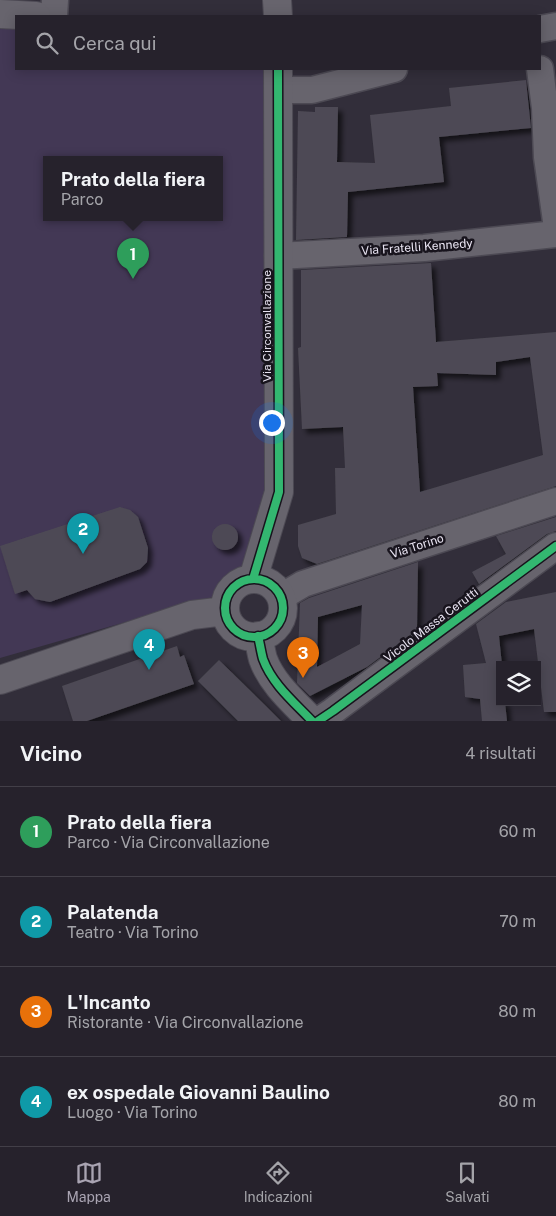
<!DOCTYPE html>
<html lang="it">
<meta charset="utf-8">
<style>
:root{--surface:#26222c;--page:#322f38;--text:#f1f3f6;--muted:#a4a4a9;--line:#423f48;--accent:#a9a4b2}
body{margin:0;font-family:"Public Sans",sans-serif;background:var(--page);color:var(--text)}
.controls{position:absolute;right:15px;bottom:15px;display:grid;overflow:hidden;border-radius:0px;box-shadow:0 2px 12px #0003}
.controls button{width:45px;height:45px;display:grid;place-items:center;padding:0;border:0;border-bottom:1px solid var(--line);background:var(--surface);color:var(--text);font:25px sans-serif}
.you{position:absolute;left:271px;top:422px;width:18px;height:18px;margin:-12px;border:4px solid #fff;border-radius:50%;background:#1a73e8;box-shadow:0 0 0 8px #1a73e833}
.badge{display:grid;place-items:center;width:32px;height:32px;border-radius:50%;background:var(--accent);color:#fff;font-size:16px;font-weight:700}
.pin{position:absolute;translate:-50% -41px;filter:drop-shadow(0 1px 2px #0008)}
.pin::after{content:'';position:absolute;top:26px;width:18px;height:15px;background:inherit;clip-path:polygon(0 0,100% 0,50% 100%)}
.popup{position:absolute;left:43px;top:156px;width:180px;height:65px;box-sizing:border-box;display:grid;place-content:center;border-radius:0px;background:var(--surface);filter:drop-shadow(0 1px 4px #0005);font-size:16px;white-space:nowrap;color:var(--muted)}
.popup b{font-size:19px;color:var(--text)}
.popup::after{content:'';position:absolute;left:50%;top:100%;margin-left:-10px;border:10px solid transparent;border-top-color:var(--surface)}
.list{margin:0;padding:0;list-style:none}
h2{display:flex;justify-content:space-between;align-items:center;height:65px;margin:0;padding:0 20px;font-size:21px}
h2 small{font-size:16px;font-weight:400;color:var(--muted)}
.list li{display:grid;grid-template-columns:32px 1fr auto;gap:15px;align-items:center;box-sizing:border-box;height:90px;padding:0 20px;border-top:1px solid var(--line)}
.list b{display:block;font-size:19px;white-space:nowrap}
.list p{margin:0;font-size:16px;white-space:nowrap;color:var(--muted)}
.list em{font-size:16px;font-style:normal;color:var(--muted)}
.icon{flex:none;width:28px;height:28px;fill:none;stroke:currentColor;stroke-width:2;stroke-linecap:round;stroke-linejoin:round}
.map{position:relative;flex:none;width:556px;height:721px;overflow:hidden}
.search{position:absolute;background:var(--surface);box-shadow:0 2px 12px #0003;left:15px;right:15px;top:15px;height:55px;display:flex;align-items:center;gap:12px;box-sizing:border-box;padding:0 18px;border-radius:0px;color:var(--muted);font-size:19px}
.sheet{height:425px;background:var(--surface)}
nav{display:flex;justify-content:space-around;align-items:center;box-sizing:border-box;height:70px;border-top:1px solid var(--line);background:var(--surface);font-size:14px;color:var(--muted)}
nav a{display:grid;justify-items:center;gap:2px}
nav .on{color:var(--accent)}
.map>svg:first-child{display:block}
.green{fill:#433855;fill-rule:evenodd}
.building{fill:#4d4a54;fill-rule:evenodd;filter:url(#shadow)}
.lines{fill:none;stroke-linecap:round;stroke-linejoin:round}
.street-casing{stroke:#4c4953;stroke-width:29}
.secondary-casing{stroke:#4c4953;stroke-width:30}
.street{stroke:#67646d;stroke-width:26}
.secondary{stroke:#67646d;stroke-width:28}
.cycleway-casing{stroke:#18141d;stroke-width:11}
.cycleway{stroke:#33b770;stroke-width:8}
.labels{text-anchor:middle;stroke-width:5;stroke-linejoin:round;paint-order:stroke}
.street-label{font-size:12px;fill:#e9e4f2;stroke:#18141d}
</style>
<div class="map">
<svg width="556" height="721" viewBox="0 0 556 721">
<defs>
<filter id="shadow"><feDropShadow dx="4.5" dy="4.5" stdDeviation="2.5" flood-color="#0009"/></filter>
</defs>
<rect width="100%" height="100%" fill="#322e3a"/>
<path class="green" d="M 0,27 L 16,28 L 16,69 L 266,69 L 268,490 L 243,568 L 213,597 L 0,658 ZM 47,160 L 219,160 L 219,218 L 47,218 Z"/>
<path class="building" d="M 526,80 L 531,128 L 439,137 L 444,182 L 348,192 L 347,237 L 296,240 L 298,111 L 315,112 L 315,107 L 338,107 L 337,162 L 375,163 L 370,115 L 451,106 L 449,88 Z
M 431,263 L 436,342 L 556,332 L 556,486 L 317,564 L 302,558 L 298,546 L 298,525 L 336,514 L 335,468 L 345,468 L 343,427 L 302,429 L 298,348 L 301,347 L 301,270 ZM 530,357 L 543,455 L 420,492 L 413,387 L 438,386 L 437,373 L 496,375 L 496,362 Z
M 120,507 L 130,510 L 138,517 L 148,548 L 147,562 L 140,569 L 50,602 L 35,599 L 27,590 L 15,594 L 0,546 Z
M 556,517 L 556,531 L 547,534 L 479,584 L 472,572 L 506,554 L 496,536 Z
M212 537a13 13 0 1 1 26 0a13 13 0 1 1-26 0Z
M 418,562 L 417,630 L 367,667 L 310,696 L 297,683 L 300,603 L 309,598 ZM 362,605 L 360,644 L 317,667 L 318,617 Z
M 556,592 L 556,712 L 544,712 L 534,629 L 499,636 L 502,665 L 500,665 L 500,702 L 505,702 L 507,721 L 482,721 L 480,699 L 465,697 L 463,665 L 486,663 L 476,624 L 506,602 Z
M 177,646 L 180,657 L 184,655 L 194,684 L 87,721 L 73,721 L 62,686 Z
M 219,660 L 266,706 L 281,721 L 238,721 L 198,681 Z"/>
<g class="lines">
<g class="street-casing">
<path id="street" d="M 54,16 L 55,0
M 540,29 L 556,26
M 540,69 L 545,108 L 547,157 L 556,221
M 278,90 L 312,90 L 394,69
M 278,256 L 424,248 L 556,234
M 281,597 L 303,584 L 556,501
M 318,721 L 333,711 L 556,546"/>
</g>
<g class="secondary-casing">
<path id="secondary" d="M 277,0 L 278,16
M 0,14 L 36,16
M 253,579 L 279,492 L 278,69
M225 608a29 29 0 1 1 58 0a29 29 0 1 1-58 0Z
M 258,636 C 260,644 261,652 263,659 C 272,684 295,703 312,721
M 0,680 L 192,615 L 225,611"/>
</g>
<use href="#street" class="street"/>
<use href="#secondary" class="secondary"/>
<g class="cycleway-casing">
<path id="cycleway" d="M 253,579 L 279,492 L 278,69
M225 608a29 29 0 1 1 58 0a29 29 0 1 1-58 0Z
M 258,636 C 260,644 261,652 263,659 C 272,684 295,703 312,721
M 318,721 L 333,711 L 556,546"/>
</g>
<use href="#cycleway" class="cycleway"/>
</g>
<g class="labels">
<g class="street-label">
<text transform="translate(417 247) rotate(-4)" y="4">Via Fratelli Kennedy</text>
<text transform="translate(267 326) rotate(-90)" y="4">Via Circonvallazione</text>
<text transform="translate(417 546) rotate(-18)" y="4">Via Torino</text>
<text transform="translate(431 625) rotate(-37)" y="4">Vicolo Massa Cerutti</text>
</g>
</g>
</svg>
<div class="controls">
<button><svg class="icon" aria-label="layers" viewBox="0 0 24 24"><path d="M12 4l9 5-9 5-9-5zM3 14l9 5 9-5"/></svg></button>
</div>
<div class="you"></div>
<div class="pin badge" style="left:133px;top:279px;background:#2e9e5b">1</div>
<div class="popup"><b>Prato della fiera</b>Parco</div>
<div class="pin badge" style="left:83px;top:554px;background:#0f9aa8">2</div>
<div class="pin badge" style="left:303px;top:678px;background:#e8710a">3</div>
<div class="pin badge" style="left:149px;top:670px;background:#0f9aa8">4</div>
<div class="search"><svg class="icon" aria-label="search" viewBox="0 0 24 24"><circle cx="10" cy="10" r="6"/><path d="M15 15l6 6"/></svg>Cerca qui</div>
</div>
<section class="sheet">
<h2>Vicino<small>4 risultati</small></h2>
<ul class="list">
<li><span class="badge" style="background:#2e9e5b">1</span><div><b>Prato della fiera</b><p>Parco · Via Circonvallazione</p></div><em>60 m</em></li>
<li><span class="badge" style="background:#0f9aa8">2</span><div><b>Palatenda</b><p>Teatro · Via Torino</p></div><em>70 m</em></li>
<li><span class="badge" style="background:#e8710a">3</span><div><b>L'Incanto</b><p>Ristorante · Via Circonvallazione</p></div><em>80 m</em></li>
<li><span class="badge" style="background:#0f9aa8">4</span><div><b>ex ospedale Giovanni Baulino</b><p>Luogo · Via Torino</p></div><em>80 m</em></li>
</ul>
</section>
<nav>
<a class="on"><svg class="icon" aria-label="map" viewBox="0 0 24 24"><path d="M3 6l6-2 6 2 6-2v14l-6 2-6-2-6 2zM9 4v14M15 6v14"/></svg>Mappa</a>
<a><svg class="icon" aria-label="directions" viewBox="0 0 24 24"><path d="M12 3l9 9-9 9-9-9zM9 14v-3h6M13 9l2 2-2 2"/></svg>Indicazioni</a>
<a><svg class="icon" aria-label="saved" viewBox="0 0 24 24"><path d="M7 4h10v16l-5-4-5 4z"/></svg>Salvati</a>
</nav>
